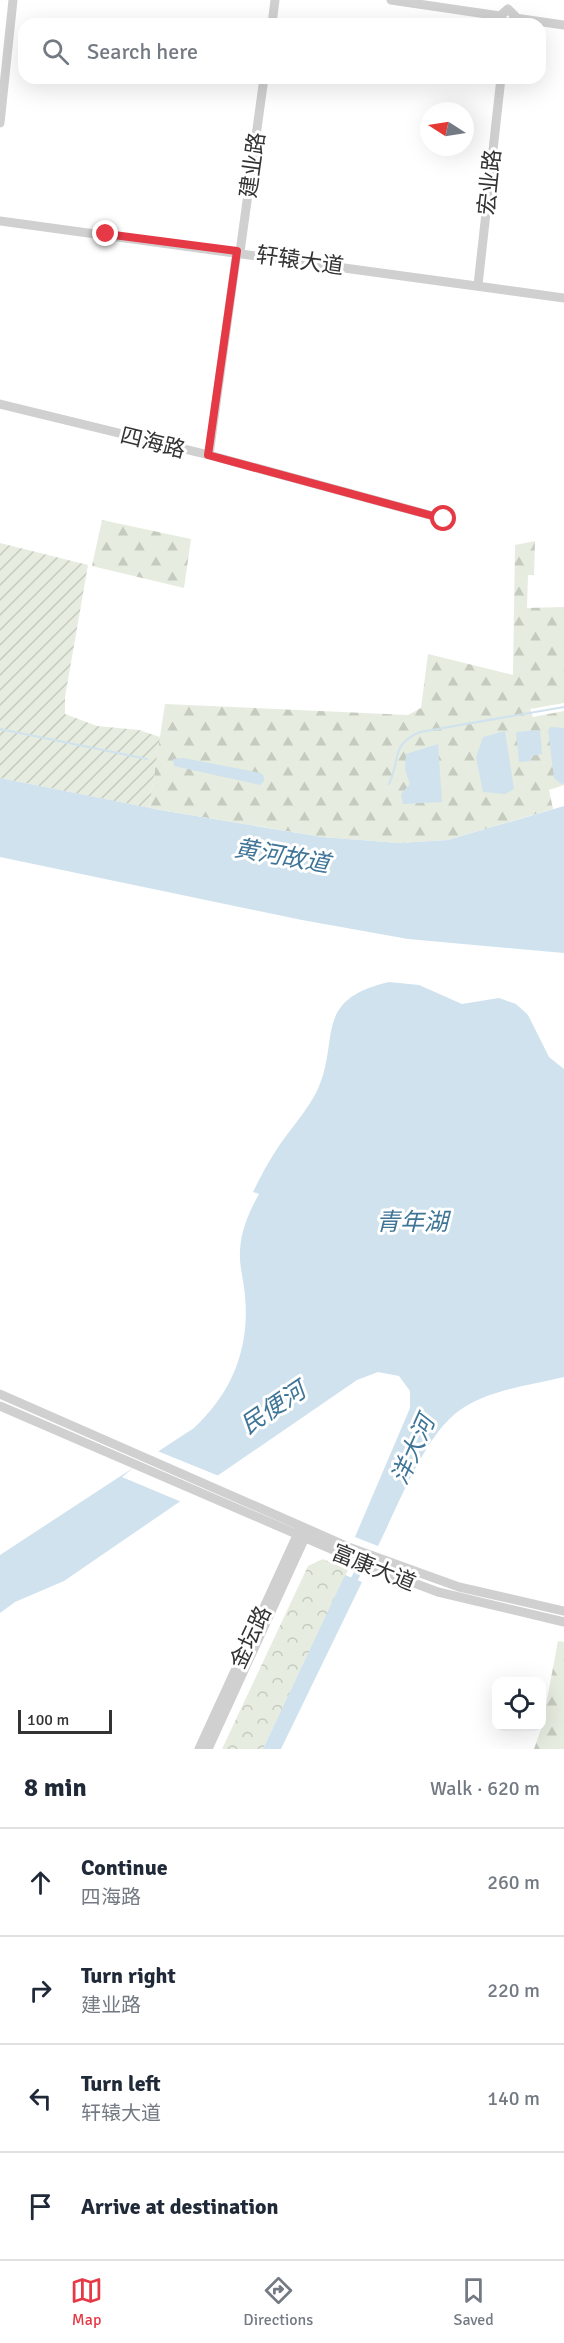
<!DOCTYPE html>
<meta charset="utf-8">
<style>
:root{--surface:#fff;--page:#f2f2f3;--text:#1f2937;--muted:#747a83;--line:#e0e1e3;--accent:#e63946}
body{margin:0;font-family:Signika,"Noto Sans SC",sans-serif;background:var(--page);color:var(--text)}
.controls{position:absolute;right:18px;bottom:18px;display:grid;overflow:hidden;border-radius:12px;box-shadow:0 6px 24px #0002}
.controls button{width:54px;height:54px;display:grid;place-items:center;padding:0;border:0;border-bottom:2px solid var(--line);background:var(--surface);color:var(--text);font:30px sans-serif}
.compass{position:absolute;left:420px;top:102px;width:54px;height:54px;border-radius:50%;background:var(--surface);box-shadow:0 6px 24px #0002;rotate:282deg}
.scale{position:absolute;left:18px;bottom:15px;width:94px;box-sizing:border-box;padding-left:6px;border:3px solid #333;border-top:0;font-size:16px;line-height:21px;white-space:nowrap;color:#333;-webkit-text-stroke:4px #fff;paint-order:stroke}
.stop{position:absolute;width:18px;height:18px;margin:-14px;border:4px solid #e63946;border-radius:50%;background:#fff}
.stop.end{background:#e63946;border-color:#fff;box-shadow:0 2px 6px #0008}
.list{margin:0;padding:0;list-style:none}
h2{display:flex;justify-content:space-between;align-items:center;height:78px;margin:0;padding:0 24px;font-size:26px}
h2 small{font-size:20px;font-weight:400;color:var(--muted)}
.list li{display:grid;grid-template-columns:39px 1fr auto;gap:18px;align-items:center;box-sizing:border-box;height:108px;padding:0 24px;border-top:2px solid var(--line)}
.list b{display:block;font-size:22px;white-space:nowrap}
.list p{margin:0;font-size:20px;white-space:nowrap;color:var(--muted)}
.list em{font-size:20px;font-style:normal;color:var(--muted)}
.icon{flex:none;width:33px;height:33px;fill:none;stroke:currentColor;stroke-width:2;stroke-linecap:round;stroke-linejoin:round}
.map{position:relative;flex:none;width:564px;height:1749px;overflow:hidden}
.search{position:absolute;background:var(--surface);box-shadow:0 6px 24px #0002;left:18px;right:18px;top:18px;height:66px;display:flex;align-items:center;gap:15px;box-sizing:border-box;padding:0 21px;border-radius:18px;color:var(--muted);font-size:22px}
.sheet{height:510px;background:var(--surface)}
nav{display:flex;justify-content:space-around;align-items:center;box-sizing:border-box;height:84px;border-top:2px solid var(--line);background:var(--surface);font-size:16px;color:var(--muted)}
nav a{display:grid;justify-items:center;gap:3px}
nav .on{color:var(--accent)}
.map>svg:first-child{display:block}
.forest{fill:url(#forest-firs)}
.park{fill:url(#park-crowns)}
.garden{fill:url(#garden-furrows)}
.water{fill:#cfe2ee}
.pier{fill:#fff}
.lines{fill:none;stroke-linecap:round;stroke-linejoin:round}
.stream{stroke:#cfe2ee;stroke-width:2}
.canal{stroke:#cfe2ee;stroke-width:7}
.tertiary{stroke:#d0d0d0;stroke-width:9}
.route{stroke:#e63946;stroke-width:8}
.labels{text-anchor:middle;stroke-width:6;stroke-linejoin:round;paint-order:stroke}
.street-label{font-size:22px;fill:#333;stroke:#fff}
.water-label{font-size:24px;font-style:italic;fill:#3f7597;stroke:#fff}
</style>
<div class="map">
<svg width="564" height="1749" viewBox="0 0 564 1749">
<defs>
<pattern id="forest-firs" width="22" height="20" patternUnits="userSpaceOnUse" patternTransform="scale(1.5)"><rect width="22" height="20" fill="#e6ecdf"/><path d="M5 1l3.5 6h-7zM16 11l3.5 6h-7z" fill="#c6cbc0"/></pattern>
<pattern id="park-crowns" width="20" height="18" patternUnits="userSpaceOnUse" patternTransform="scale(1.5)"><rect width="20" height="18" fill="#e6ecdf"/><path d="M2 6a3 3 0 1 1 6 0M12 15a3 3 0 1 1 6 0" fill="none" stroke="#c6cbc0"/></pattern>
<pattern id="garden-furrows" width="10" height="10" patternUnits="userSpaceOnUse" patternTransform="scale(1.5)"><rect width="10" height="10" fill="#e6ecdf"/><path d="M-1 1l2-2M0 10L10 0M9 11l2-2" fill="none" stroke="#c6cbc0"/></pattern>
</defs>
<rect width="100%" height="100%" fill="#fff"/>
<path class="forest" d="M 102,520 L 191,539 L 184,588 L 92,566 Z
M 535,541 L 534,575 L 528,575 L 527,608 L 564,607 L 564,703 L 530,709 L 533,717 L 564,711 L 564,785 L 549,790 L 553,809 L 448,840 L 399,843 L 322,837 L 149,808 L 165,704 L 408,715 L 421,708 L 428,654 L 513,675 L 515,545 Z
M 558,1641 L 564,1642 L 564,1749 L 534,1749 L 542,1726 Z"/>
<path class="park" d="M 323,1559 L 348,1570 L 263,1749 L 222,1749 L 308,1566 Z"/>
<path class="garden" d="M 0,543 L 88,565 L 65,697 L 65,714 L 97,726 L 139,730 L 160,737 L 149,808 L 0,778 Z"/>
<path class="water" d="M 551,727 L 564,728 L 564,783 L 561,784 L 554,778 L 548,730 Z
M 540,730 L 542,754 L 531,756 L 531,761 L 519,762 L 516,732 Z
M 505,731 L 514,789 L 505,794 L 483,792 L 476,757 L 483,737 Z
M 438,744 L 442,802 L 403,804 L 401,794 L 410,784 L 405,770 L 406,754 Z
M 183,758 L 261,773 L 264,776 L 264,781 L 260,785 L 174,766 L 173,759 Z
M 0,778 L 160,810 L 322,837 L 399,843 L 448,840 L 564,806 L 564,953 L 408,939 L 302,920 L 0,857 Z
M 389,982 L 419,985 L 462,1004 L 499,998 L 516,1004 L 528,1015 L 549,1057 L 564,1069 L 564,1377 C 531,1385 488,1390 460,1410 C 425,1434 397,1508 378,1546 L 355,1537 L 410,1408 L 410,1391 L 399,1376 L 378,1372 L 357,1380 L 64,1581 L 15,1602 L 0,1613 L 0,1555 L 194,1428 C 232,1393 250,1348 245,1296 C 244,1281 239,1266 240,1251 C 241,1230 249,1212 259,1194 L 253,1192 C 260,1178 267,1164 275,1152 C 288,1131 306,1113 317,1091 C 341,1040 311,1000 389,982 Z
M 345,1575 L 362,1582 L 281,1749 L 263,1749 Z"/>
<path class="pier" d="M 155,1450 L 219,1476 L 184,1503 L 122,1477 Z"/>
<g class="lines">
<path class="stream" d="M 0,729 L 147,759
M 389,784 C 401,759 390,745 420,732 L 564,707"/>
<path class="canal" d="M 350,1587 L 357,1574"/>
<path class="tertiary" d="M 391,0 L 500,16
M 515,18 L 564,25
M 272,24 L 275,0
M 506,24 L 500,16 L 508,9 L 515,16 L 510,24
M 0,123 L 13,0
M 0,221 L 564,298
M 240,252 L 264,78
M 478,285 L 501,78
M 0,404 L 209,455 L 444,519
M 209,455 L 237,251
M 0,1394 L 351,1548 L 459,1587 L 564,1611
M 0,1406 L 382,1571 L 438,1592 L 564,1622
M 199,1749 L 299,1531
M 208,1749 L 307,1533"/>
</g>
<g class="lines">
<path class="route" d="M 106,234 L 237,251 L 208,455 L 444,519"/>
</g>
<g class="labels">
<g class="street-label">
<text transform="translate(252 165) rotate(-82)" y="8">建业路</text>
<text transform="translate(489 182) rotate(-84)" y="8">宏业路</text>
<text transform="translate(300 260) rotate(8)" y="8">轩辕大道</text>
<text transform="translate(153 442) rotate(14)" y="8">四海路</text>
<text transform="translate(374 1567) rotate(22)" y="8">富康大道</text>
<text transform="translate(250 1637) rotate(-65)" y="8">金坛路</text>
</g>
<g class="water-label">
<text transform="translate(282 856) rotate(10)" y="8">黄河故道</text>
<text x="412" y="1230">青年湖</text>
<text transform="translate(273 1408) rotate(-34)" y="8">民便河</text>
<text transform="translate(413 1450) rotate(-66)" y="8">洋大河</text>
</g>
</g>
</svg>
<div class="controls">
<button><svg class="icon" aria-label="locate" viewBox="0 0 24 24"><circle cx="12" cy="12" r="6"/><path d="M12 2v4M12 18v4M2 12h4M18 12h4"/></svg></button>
</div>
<svg class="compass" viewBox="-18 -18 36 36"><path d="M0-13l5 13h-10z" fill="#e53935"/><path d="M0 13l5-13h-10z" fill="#747a83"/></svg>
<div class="scale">100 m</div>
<div class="stop" style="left:444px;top:519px"></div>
<div class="stop end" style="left:106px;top:234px"></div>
<div class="search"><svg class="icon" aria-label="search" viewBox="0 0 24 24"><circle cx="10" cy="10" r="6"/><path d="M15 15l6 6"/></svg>Search here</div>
</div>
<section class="sheet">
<h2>8 min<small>Walk · 620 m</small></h2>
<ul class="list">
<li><svg class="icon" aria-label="ahead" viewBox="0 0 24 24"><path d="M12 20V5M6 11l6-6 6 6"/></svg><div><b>Continue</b><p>四海路</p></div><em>260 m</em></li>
<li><svg class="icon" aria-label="right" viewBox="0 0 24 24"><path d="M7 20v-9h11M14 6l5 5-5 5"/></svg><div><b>Turn right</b><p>建业路</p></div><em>220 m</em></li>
<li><svg class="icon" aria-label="left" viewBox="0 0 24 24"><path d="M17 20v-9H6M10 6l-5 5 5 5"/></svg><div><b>Turn left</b><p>轩辕大道</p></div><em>140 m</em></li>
<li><svg class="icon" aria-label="arrive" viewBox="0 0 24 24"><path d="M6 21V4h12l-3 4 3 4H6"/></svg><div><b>Arrive at destination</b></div></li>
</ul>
</section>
<nav>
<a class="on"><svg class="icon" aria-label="map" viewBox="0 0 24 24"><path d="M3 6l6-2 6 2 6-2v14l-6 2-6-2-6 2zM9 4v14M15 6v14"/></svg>Map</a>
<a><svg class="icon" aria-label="directions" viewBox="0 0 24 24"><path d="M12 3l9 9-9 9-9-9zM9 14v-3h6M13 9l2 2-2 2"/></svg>Directions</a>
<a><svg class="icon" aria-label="saved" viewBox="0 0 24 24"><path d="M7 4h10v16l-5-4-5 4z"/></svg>Saved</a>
</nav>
